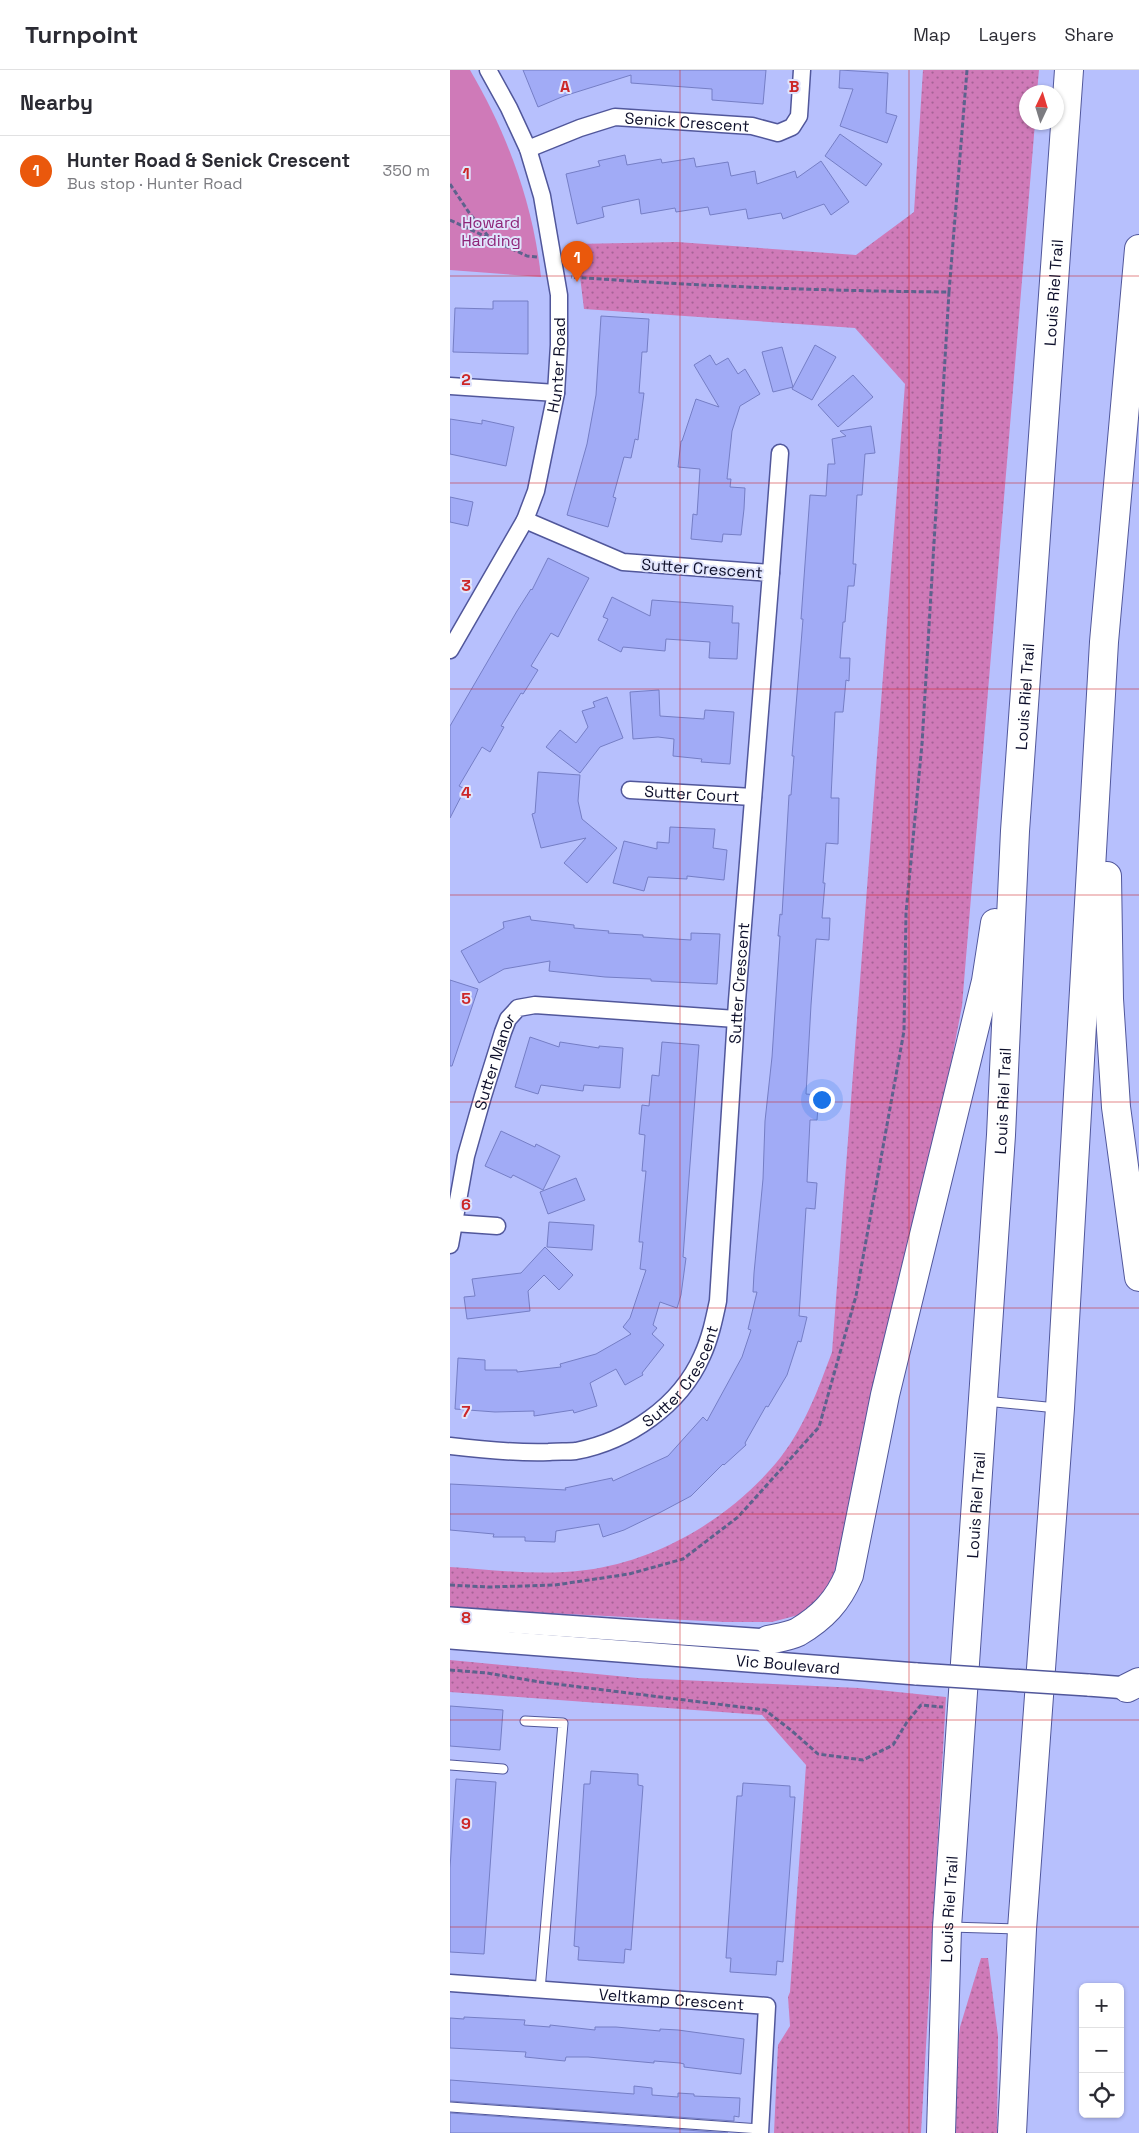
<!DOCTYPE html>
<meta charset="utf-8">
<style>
:root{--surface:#fff;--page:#f2f2f3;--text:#2b2b33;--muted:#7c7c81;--line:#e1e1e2;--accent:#ea580c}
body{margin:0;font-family:"Space Grotesk",sans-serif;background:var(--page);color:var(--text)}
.controls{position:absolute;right:15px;bottom:15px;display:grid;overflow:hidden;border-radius:8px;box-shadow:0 1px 4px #0004}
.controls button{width:45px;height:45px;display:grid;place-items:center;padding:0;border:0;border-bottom:1px solid var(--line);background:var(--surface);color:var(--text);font:25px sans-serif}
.compass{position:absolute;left:569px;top:15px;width:45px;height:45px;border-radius:50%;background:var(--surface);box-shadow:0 1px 4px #0004;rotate:4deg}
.you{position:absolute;left:371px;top:1029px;width:18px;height:18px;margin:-12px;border:4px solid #fff;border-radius:50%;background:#1a73e8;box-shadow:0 0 0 8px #1a73e833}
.badge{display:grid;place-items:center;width:32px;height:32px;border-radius:50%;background:var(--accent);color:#fff;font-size:16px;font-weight:700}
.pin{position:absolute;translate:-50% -41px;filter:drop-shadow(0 1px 2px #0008)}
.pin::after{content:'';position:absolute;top:26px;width:18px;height:15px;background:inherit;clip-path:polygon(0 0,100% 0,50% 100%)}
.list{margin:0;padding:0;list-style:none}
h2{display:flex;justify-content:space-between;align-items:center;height:65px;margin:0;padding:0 20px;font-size:21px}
h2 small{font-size:16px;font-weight:400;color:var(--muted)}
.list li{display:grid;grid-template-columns:32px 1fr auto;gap:15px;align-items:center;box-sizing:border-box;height:70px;padding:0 20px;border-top:1px solid var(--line)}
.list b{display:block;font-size:19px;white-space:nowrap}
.list p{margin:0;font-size:16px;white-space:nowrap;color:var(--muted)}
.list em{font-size:16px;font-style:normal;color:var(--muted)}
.icon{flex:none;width:28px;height:28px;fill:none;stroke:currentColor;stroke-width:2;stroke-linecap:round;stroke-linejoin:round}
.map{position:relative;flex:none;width:689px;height:2063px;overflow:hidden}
header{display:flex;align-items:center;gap:30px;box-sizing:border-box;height:70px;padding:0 25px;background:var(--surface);border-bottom:1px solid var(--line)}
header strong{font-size:24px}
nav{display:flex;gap:28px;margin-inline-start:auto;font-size:18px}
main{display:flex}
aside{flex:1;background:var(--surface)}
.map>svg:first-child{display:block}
.grass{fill:url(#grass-dots)}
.green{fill:#cf7ab8}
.building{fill:#a1abf6;stroke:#757ec5}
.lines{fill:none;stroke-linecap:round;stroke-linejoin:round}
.service-casing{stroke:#51579b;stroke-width:11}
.minor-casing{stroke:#51579b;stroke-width:19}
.tertiary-casing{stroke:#51579b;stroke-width:24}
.motorway-casing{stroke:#51579b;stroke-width:30}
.path{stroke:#5d628d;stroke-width:3;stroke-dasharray:5 2.5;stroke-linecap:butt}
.service{stroke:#fff;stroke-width:9}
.minor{stroke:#fff;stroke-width:16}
.tertiary{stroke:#fff;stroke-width:21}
.motorway{stroke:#fff;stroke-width:28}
.tertiary-bridge-casing{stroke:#51579b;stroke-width:24;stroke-linecap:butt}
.tertiary-bridge{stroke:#fff;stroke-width:21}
.grid{fill:none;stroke:#cc2728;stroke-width:1;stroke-opacity:0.55}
.labels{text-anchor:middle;stroke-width:4;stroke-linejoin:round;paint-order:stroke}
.street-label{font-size:16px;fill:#0e102b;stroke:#e0e4fc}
.park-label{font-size:16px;fill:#8e2478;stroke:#e0e4fc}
.grid-label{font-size:16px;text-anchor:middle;font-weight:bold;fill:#cc2728;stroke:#e0e4fc;stroke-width:4;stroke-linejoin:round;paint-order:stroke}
</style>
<header>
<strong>Turnpoint</strong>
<nav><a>Map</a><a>Layers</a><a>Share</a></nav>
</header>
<main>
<aside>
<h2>Nearby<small></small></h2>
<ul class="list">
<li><span class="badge">1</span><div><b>Hunter Road &amp; Senick Crescent</b><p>Bus stop · Hunter Road</p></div><em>350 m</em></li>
</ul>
</aside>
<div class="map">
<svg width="689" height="2063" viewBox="0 0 689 2063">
<defs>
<pattern id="grass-dots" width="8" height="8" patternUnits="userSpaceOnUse" patternTransform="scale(1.25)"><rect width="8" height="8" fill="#cf7ab8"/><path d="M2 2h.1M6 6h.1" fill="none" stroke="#a66396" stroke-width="1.8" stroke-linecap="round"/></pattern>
</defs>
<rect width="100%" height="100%" fill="#b7c0fd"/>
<path class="grass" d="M 473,0 L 589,0 L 587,22 L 576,22 L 576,52 L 585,53 L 512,936 L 476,1123 L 435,1281 L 401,1422 L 396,1459 L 387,1493 L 378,1521 L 356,1543 L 322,1552 L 274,1552 L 0,1538 L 0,1497 C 45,1500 91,1506 136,1500 C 208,1491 280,1448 326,1393 C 353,1361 368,1320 382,1282 L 455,314 L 405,258 L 134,239 L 126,174 L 227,172 L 406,185 L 464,142 Z
M 0,1590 L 188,1608 L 409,1618 L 496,1627 L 471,2063 L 324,2063 L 328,1975 L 340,1956 L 338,1927 L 340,1922 L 356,1695 L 312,1645 L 0,1622 Z
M 531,1888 L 538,1888 L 548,1966 L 547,2063 L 499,2063 L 500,2034 L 510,1957 Z"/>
<path class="green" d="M 0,0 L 20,0 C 57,63 83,133 91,207 L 0,200 Z"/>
<path class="building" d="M 73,0 L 316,0 L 313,34 L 262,30 L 262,19 L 181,13 L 181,5 L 114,26 L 88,37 Z
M 390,0 L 438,3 L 436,43 L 447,46 L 437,73 L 390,56 L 403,19 L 389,18 Z
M 390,64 L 432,94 L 416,116 L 375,86 Z
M 175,85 L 177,95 L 211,89 L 212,93 L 244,88 L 246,97 L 278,92 L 281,106 L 305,101 L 307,114 L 345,101 L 347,108 L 371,91 L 399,132 L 381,145 L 374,134 L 333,149 L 331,143 L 298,149 L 296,139 L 260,145 L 258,137 L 226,142 L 225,138 L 191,144 L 189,129 L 152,137 L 154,147 L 127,154 L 116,104 L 150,96 L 148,91 Z
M 43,231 L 78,231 L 78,284 L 3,282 L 5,238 L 43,239 Z
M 151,246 L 199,249 L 197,282 L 192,282 L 189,323 L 194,323 L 188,370 L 185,369 L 181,388 L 174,387 L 163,427 L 166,428 L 158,457 L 117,445 L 137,374 L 146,325 Z
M 365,275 L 386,287 L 362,330 L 342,319 L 343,317 L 323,322 L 312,282 L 332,277 L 343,317 Z
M 260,285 L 266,295 L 278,288 L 288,304 L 295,299 L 310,324 L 290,336 L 282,361 L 277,409 L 281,409 L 280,417 L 295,418 L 294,439 L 291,465 L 273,464 L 272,472 L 241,469 L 243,444 L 247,445 L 250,399 L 228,397 L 231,371 L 232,371 L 246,329 L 269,337 L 244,295 Z
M 403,305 L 423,327 L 388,357 L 368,335 Z
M 0,349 L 32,354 L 32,350 L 64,357 L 56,396 L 0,384 Z
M 421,356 L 425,383 L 415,384 L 412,425 L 407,425 L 403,494 L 406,494 L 404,516 L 398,516 L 395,552 L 393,552 L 390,588 L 400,588 L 399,611 L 396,610 L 393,642 L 385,642 L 381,728 L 389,728 L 388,774 L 376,773 L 373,813 L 375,813 L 372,848 L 380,848 L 379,870 L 366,869 L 361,935 L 356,1024 L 369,1025 L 367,1050 L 360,1050 L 357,1112 L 367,1113 L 365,1139 L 356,1138 L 349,1246 L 357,1247 L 351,1272 L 348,1271 L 337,1305 L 318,1337 L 316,1336 L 295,1373 L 296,1375 L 274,1395 L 273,1394 L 241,1426 L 211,1442 L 174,1460 L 153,1467 L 149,1454 L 106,1461 L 105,1472 L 75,1471 L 75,1467 L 43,1467 L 44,1464 L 0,1460 L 0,1414 L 116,1420 L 115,1418 L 162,1408 L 163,1411 L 218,1386 L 253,1347 L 257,1351 L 292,1287 L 301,1260 L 298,1259 L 307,1222 L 303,1222 L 304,1203 L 313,1109 L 315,1051 L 322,987 L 330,866 L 328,866 L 330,844 L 332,845 L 339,725 L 341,725 L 344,686 L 342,686 L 353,549 L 351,549 L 360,425 L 376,426 L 378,394 L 385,394 L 382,369 L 396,366 L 390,361 Z
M 0,427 L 23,432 L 18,456 L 0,452 Z
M 98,488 L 139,508 L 108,567 L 101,563 L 81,596 L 88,600 L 73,624 L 71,623 L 51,656 L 54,657 L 40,682 L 32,677 L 9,716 L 15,719 L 0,748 L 0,656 L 67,541 L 81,519 L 82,520 Z
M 162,527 L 200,546 L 202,530 L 283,536 L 282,553 L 289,553 L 287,589 L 259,588 L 260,572 L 216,569 L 215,581 L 173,577 L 171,582 L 148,570 L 158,549 L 153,547 Z
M 209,620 L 210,646 L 254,649 L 255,640 L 284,642 L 280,694 L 251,692 L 252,689 L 223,686 L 224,669 L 208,667 L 183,669 L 180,622 Z
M 157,627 L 173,668 L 150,677 L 130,703 L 96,677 L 110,660 L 126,673 L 138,657 L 132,641 L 145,637 L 143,632 Z
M 88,702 L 130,705 L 128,731 L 132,749 L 167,778 L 137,813 L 114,793 L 136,768 L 91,778 L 82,744 L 85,743 Z
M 220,757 L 265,759 L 263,778 L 277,780 L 274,810 L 237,806 L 237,809 L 198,807 L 194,821 L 163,813 L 174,771 L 207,779 L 207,772 L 219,773 Z
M 80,846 L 81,850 L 124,855 L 124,858 L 159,861 L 158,863 L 193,865 L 193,867 L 241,870 L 241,863 L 270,864 L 267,914 L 201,911 L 201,909 L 155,907 L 99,901 L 100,891 L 54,899 L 29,913 L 11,881 L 54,858 L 53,852 Z
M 0,910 L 28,919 L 2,996 L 0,996 Z
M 80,967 L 109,977 L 110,972 L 149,978 L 149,976 L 173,978 L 170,1018 L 134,1015 L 133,1021 L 91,1015 L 88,1024 L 65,1017 Z
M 212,972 L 249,975 L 233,1187 L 236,1188 L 231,1225 L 227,1238 L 210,1232 L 203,1255 L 207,1258 L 202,1264 L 214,1275 L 192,1303 L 193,1305 L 175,1315 L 166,1299 L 140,1313 L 147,1336 L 124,1343 L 123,1340 L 84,1346 L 84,1341 L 45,1342 L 5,1339 L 8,1288 L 35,1290 L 35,1300 L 67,1300 L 67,1302 L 111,1297 L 110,1294 L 146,1284 L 181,1264 L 173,1257 L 180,1248 L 196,1200 L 190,1199 L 193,1172 L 189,1172 L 196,1101 L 192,1101 L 195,1065 L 189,1064 L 192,1035 L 199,1036 L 202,1005 L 209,1006 Z
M 51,1061 L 85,1077 L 86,1074 L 110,1086 L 93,1120 L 63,1105 L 61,1108 L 35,1096 Z
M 126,1108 L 135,1130 L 98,1144 L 90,1122 Z
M 99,1152 L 144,1155 L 142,1180 L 97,1177 Z
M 95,1177 L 123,1205 L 109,1220 L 94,1205 L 78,1221 L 80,1241 L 17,1249 L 14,1227 L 25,1226 L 22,1209 L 71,1203 Z
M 0,1636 L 53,1640 L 50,1680 L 0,1676 Z
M 141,1701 L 188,1704 L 188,1715 L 193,1716 L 181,1880 L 175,1879 L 174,1893 L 128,1890 L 129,1877 L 124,1876 L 134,1714 L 140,1714 Z
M 6,1709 L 46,1712 L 34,1884 L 0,1882 L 0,1798 Z
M 293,1713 L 340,1716 L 340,1727 L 345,1727 L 333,1892 L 327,1891 L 326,1905 L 280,1902 L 281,1888 L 276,1888 L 287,1726 L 292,1726 Z
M 14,1947 L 75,1950 L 74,1955 L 100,1957 L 100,1955 L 145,1960 L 145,1957 L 166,1957 L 210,1961 L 210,1959 L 228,1960 L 294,1969 L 291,2004 L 234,1997 L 234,1994 L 230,1993 L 204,1991 L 204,1993 L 138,1987 L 116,1987 L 115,1991 L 75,1987 L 76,1982 L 0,1978 L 0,1948 L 14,1949 Z
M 0,2010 L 184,2024 L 184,2016 L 202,2018 L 202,2025 L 228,2027 L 228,2023 L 244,2024 L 244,2026 L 290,2028 L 289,2047 L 284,2046 L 284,2051 L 0,2031 Z
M 0,2043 L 278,2063 L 0,2063 Z"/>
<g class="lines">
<g class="service-casing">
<path id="service" d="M 535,1331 L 607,1338
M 75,1651 L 113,1653 L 90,1920
M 0,1695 L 53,1699
M 500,1857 L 570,1859
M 0,2037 L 310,2059"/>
</g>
<g class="minor-casing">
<g id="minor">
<path id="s1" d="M 78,79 L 130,58 L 165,47 L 302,56 L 328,63 L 342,57 L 349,46 L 352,0"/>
<path d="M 0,316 L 106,323"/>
<path d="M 321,503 L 330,383"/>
<path id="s2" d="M 0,580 L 75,450 L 86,421 L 106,323 L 109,275 L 109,225 L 92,126 L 78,79 L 59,38 L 38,0"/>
<path id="s3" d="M 180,720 L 303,727"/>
<path d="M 4,1153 L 47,1156"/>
<path id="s4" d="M 0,1175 L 16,1086 L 33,1026 L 53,962 L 58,949 L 68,938 L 85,935 L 286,949"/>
<path id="s5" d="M 0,1376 C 33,1380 66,1383 99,1382 C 108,1381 117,1382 126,1381 C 178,1371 230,1336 252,1286 C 260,1269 264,1250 268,1231 L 287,931 L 321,503 L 173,492 L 75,450"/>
<path id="s6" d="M 0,1913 L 317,1936 L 310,2063"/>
</g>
</g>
<g class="tertiary-casing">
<g id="tertiary">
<path d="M 0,1548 L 318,1570"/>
<path id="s7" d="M 0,1568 L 467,1604"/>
<path d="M 638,1615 L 677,1618"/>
</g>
</g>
<g class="motorway-casing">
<g id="motorway">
<path d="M 657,806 L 659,929 L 666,1037 L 689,1207"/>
<path d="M 318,1570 C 327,1568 340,1566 348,1562 C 373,1547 388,1531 399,1505 L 435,1325 L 536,911 L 545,853"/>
<path d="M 677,1618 L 689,1612"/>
<path id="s8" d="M 491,2063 L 497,1857 L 551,1065 L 565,761 L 619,0"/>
<path d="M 562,2063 L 572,1859 L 610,1338 L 654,572 L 689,179"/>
</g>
</g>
<path class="path" d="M 0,114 L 20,144 L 38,166
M 0,150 L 77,186 L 88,187
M 499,222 L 517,0
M 0,1515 L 39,1517 L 105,1515 L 179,1504 L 233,1489 L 288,1447 L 369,1357 L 406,1226 L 454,961 L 456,843 L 472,674 L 499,222 C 373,221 247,216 121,207
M 0,1600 L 37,1603 L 90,1612 L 315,1640 L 342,1661 L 368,1684 L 413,1690 L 443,1675 L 457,1652 L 471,1635 L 493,1637"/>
<use href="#service" class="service"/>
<use href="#minor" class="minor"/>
<use href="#tertiary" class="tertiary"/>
<use href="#motorway" class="motorway"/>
<g class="tertiary-bridge-casing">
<path id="tertiary-bridge" d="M 467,1604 L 638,1615"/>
</g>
<use href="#tertiary-bridge" class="tertiary-bridge"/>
</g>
<path class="grid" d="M 230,0 L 230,2063M 459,0 L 459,2063M 0,206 L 689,206M 0,413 L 689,413M 0,619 L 689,619M 0,825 L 689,825M 0,1032 L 689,1032M 0,1238 L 689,1238M 0,1444 L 689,1444M 0,1650 L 689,1650M 0,1857 L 689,1857"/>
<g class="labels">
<g class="street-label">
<text dy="6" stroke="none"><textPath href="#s1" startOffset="165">Senick Crescent</textPath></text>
<text dy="6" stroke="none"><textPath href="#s8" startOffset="1844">Louis Riel Trail</textPath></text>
<text dy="6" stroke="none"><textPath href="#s2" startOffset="309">Hunter Road</textPath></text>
<text transform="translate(252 498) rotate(4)" y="6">Sutter Crescent</text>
<text dy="6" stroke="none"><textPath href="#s8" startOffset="1439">Louis Riel Trail</textPath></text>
<text dy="6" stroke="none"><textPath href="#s3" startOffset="62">Sutter Court</textPath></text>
<text dy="6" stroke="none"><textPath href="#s5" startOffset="666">Sutter Crescent</textPath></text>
<text dy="6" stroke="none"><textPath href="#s4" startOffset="189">Sutter Manor</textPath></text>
<text dy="6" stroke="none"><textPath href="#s8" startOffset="1034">Louis Riel Trail</textPath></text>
<text dy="6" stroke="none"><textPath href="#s5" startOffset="261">Sutter Crescent</textPath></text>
<text dy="6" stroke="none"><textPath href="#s8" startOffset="629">Louis Riel Trail</textPath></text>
<text dy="6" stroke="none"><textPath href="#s7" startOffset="339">Vic Boulevard</textPath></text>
<text dy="6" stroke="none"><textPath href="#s8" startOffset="224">Louis Riel Trail</textPath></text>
<text dy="6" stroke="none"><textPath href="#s6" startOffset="222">Veltkamp Crescent</textPath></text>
</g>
<g class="park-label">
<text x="41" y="158">Howard<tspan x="41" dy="18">Harding</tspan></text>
</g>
</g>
<g class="grid-label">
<text x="115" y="22">A</text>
<text x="344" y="22">B</text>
<text x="16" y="109">1</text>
<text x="16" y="315">2</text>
<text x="16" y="521">3</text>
<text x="16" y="728">4</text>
<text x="16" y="934">5</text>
<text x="16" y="1140">6</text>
<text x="16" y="1347">7</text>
<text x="16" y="1553">8</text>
<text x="16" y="1759">9</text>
</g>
</svg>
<div class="controls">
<button>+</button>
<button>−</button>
<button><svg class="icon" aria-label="locate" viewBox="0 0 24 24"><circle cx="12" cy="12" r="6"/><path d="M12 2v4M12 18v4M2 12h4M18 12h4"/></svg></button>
</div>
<svg class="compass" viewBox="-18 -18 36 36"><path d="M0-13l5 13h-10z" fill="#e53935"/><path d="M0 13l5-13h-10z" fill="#7c7c81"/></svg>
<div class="you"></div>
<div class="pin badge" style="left:127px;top:212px">1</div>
</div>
</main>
